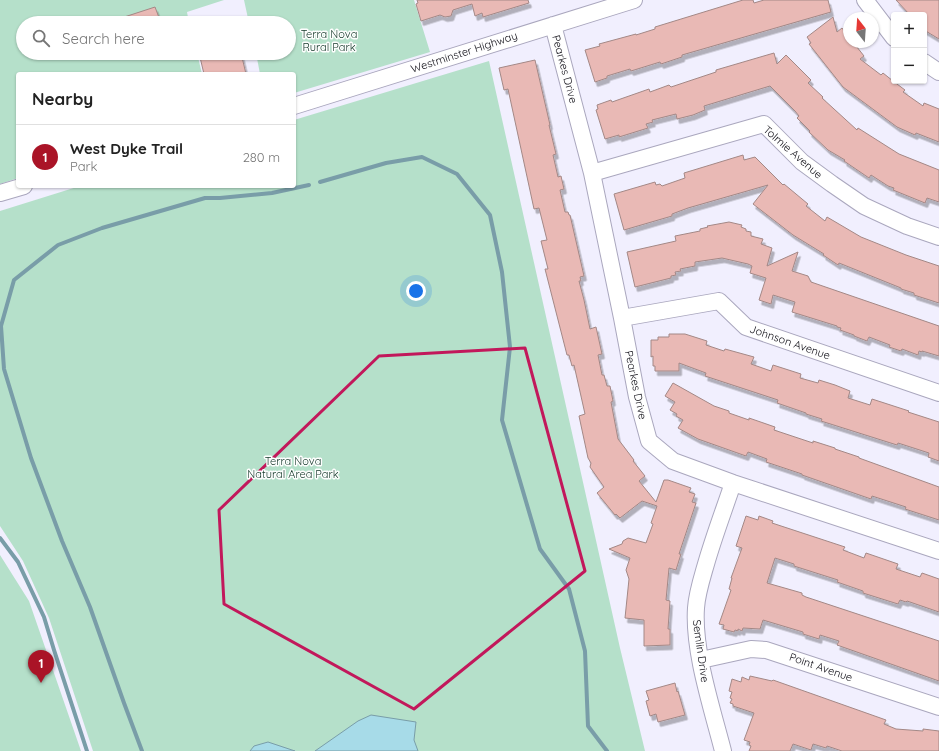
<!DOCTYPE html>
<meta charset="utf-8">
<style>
:root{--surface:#fff;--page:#f6f6f6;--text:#222;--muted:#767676;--line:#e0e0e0;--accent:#aa1427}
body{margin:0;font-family:Quicksand,sans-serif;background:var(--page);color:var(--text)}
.controls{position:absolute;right:12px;top:12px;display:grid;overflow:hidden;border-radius:4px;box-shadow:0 1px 3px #0004}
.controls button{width:36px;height:36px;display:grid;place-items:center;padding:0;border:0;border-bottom:1px solid var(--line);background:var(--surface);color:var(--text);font:20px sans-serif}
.compass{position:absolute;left:843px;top:12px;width:36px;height:36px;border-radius:50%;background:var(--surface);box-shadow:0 1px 3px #0004;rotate:343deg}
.you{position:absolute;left:416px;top:291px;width:14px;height:14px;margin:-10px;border:3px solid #fff;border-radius:50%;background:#1a73e8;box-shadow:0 0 0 6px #1a73e833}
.badge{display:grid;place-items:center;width:26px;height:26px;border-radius:50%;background:var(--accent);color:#fff;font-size:13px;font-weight:700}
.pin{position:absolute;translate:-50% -33px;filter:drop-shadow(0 1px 2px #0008)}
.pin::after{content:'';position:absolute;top:21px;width:14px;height:12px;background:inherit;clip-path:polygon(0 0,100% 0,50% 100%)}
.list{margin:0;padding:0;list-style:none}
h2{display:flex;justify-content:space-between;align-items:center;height:52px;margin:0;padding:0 16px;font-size:17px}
h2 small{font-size:13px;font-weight:400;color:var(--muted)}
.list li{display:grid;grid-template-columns:26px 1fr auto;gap:12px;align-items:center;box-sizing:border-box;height:64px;padding:0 16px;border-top:1px solid var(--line)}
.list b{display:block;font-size:15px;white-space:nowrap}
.list p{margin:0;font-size:13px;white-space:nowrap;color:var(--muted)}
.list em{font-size:13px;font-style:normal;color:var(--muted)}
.icon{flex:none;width:22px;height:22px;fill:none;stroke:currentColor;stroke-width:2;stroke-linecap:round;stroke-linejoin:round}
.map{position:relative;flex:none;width:939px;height:751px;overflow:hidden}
.search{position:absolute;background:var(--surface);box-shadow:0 1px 3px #0004;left:16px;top:16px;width:280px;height:44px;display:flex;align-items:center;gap:10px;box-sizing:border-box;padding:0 14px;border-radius:22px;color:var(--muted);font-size:15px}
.panel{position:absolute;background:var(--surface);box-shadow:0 1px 3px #0004;left:16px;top:72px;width:280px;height:116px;border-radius:4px}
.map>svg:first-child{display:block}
.green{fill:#b5e0ca}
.water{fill:#a7dbe8;stroke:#799da8}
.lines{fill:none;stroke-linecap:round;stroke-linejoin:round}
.stream{stroke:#799da8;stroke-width:4}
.building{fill:#e9b9b5;stroke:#a38886;filter:url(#shadow)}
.minor-casing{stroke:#aaa7be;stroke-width:18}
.minor{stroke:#fff;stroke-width:16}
.marked{fill:none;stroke:#c2185b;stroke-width:3;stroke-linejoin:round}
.labels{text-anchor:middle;stroke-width:3;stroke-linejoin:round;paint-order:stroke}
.park-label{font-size:11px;fill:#103526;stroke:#fefefe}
.street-label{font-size:11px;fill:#0d0c14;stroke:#fefefe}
</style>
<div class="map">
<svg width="939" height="751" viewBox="0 0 939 751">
<defs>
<filter id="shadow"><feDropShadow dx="2.5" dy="4.5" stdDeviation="0" flood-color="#0004"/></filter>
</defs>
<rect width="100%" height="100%" fill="#f1effe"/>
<path class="green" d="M 0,0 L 224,0 L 187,12 L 189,23 L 23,23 L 23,53 L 197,53 L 202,74 L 18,74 L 18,178 L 0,184 Z
M 244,0 L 414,0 L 430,52 L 294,93 L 294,74 L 260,74 L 256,53 L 289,53 L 289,23 L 249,23 Z
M 489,61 L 620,648 L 645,751 L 93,751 L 49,618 L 23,561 L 0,526 L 0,211 L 80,186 L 294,186 L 294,120 Z
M 0,555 L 29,601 L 81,751 L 0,751 Z"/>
<path class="water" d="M 371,715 L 416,722 L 414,740 L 418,751 L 315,751 L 358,721 Z
M 268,742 L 295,751 L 250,751 L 254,746 Z"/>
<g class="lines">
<path class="stream" d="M 320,182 L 386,163 L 422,157 L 457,174 L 490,215 L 502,272 L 510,347 L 502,420 L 540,549 L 569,589 L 585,651 L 588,726 L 607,751
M 0,538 L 18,562 L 44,617 L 54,650 L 87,751
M 142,751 L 124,703 L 90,607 L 62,541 L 31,458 L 4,369 L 1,326 L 14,280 L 58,245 L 102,228 L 205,198 L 220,198 L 272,193 L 309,185"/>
</g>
<path class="building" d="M 417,0 L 528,0 L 529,3 L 483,17 L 482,13 L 475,16 L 472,4 L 453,10 L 451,16 L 445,17 L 440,15 L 421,21 L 416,4 L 418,3 Z
M 743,0 L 753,0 L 754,3 L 764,0 L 828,0 L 831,12 L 682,55 L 682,57 L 661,64 L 660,62 L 631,71 L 630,69 L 607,76 L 607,78 L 595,82 L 585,50 L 600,46 L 599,44 L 636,34 L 636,35 L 655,29 L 655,27 Z
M 896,0 L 939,0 L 939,39 L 924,30 L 924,15 L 910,15 Z
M 155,7 L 161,23 L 112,23 L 112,21 Z
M 833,17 L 837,32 L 842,28 L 849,37 L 849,42 L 853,42 L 864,56 L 860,59 L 881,75 L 883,73 L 893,81 L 905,90 L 903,92 L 923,106 L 924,103 L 939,109 L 939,142 L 916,133 L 915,135 L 897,127 L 843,87 L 809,44 L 811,43 L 807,37 Z
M 199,53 L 241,53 L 246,74 L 204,74 Z
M 774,53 L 777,64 L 786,55 L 811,80 L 808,83 L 823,97 L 822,98 L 857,130 L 858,128 L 899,154 L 939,170 L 939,202 L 927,198 L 925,203 L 893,190 L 894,188 L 888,186 L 871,175 L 869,178 L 844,161 L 845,160 L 828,150 L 809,132 L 810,131 L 797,118 L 799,116 L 795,111 L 770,86 L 704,106 L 705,110 L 693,115 L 677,119 L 676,114 L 652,120 L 653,122 L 646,124 L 648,128 L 619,137 L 619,135 L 605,139 L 596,110 L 598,109 L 597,105 L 611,100 L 612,102 L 649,89 L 650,92 L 669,85 L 671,87 L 716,72 L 716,70 Z
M 535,60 L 550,125 L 549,125 L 556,154 L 553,155 L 558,177 L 561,176 L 564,189 L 560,190 L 565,212 L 568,212 L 569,215 L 570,215 L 584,276 L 580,277 L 581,281 L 579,281 L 584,300 L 590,329 L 596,327 L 602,354 L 598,355 L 602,375 L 604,375 L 607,386 L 610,386 L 613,401 L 611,402 L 618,439 L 634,460 L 633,461 L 645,476 L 639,481 L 656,502 L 664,480 L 668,480 L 691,488 L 689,492 L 695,494 L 692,502 L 696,503 L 679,554 L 681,554 L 676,570 L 669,568 L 666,600 L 670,601 L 668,629 L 670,629 L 670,645 L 644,646 L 644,620 L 625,618 L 629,579 L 626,570 L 630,558 L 609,549 L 622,544 L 623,541 L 628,538 L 646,543 L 653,524 L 651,523 L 657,506 L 642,501 L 620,518 L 616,514 L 615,515 L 597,493 L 604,487 L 590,467 L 591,463 L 588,458 L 579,416 L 585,414 L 574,365 L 572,366 L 569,355 L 567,355 L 545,269 L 548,269 L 541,241 L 547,240 L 539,208 L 534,209 L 508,89 L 504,90 L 499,68 Z
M 743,155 L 744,160 L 755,157 L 783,185 L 784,184 L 808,204 L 806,206 L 825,221 L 827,217 L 861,237 L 906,255 L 939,266 L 939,303 L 914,295 L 914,293 L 901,289 L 901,288 L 839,263 L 838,265 L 823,255 L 824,254 L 793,235 L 753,204 L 768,185 L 688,208 L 672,214 L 672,216 L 624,230 L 614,194 L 655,182 L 656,185 L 660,184 L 662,186 L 685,178 L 684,173 Z
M 729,222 L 742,225 L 741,227 L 746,229 L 746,231 L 751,232 L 751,236 L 763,239 L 761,244 L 772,248 L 767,266 L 798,252 L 792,271 L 808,276 L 811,282 L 939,326 L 939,356 L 922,351 L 922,352 L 919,351 L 918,355 L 902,349 L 901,351 L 889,347 L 890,345 L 869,337 L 867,341 L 854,336 L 854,335 L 840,330 L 841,328 L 837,327 L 837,326 L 792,312 L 795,302 L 773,295 L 771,304 L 759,300 L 766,278 L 750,273 L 752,266 L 748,264 L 722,258 L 695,262 L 695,266 L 680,269 L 681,271 L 675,272 L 676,275 L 671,276 L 671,278 L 635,287 L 627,252 L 676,241 L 675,236 L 700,231 L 700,229 L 708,227 L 707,226 Z
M 669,334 L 685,334 L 707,341 L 706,345 L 724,351 L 725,349 L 754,357 L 751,364 L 771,371 L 773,365 L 801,374 L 800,378 L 818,383 L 819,380 L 835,385 L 850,391 L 848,398 L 870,405 L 872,399 L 909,411 L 908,412 L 939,422 L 939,461 L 928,457 L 929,453 L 898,443 L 897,445 L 821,421 L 822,419 L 806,414 L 806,413 L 777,403 L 778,400 L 705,376 L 706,373 L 679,363 L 679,371 L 655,371 L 655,366 L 653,366 L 653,356 L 651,357 L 651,340 L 658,340 L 658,337 L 669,337 Z
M 673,383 L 714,406 L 729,411 L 729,413 L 749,420 L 749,418 L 775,427 L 774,430 L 813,443 L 813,441 L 835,448 L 835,449 L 859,457 L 859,458 L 939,487 L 939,520 L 905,509 L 906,507 L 872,496 L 871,499 L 802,475 L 802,474 L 766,462 L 767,459 L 748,452 L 746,456 L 698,439 L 678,428 L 683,420 L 676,416 L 677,414 L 670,410 L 675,402 L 665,396 Z
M 746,516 L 758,520 L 759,516 L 773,521 L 772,523 L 845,547 L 843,550 L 864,558 L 866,553 L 898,564 L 896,569 L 920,577 L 922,573 L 939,579 L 939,612 L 907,601 L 906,602 L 900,600 L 898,604 L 863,593 L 863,591 L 837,582 L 838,580 L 794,566 L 794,564 L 775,558 L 767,583 L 802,593 L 802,595 L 806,597 L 939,641 L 939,681 L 837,645 L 839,641 L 820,635 L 819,639 L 803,634 L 803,632 L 763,620 L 760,629 L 743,628 L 742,631 L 738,629 L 738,631 L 735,630 L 734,632 L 723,629 L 724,625 L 719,624 L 731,590 L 729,589 L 732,578 L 731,578 L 742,548 L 736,546 Z
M 750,676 L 772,681 L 773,680 L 886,720 L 884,724 L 896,729 L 923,731 L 923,729 L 939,731 L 939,751 L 842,751 L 827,746 L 826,748 L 813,744 L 811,750 L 793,744 L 790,751 L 749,751 L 751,746 L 749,745 L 750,742 L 744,740 L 754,713 L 733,706 L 733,704 L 730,703 L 732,699 L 730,698 L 732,692 L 729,691 L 732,679 L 741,682 L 742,677 L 749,680 Z
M 675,683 L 677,692 L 678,691 L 685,715 L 658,722 L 656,714 L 650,716 L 646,701 L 649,700 L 646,691 Z"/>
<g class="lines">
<g class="minor-casing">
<path id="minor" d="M 865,0 L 894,38
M 553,25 L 592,173 L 622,318 L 637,397 L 649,441 L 673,461 L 733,483 L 939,551
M 924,62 L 939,72
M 294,106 L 634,0
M 592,173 L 764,124 L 802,162 L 832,184 L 864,206 L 907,226 L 939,237
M 0,193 L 24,186
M 622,318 L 719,301 L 746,327 L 939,393
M 701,660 L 751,649 L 766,650 L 939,707
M 723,751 C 712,708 693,651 696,608 C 697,593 702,578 706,564 C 714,536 724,510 733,483"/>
</g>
<use href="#minor" class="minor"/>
</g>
<path class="marked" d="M 525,348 L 585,571 L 414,709 L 224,604 L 219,510 L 379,356 Z"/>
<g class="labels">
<g class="park-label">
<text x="329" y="38">Terra Nova<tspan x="329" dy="13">Rural Park</tspan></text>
<text x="293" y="465">Terra Nova<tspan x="293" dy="13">Natural Area Park</tspan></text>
</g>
<g class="street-label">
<text transform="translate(464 52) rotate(-18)" y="4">Westminster Highway</text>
<text transform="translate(565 69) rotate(75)" y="4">Pearkes Drive</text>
<text transform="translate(793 152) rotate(41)" y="4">Tolmie Avenue</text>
<text transform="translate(790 342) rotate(19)" y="4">Johnson Avenue</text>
<text transform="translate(636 385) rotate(78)" y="4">Pearkes Drive</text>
<text transform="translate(701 651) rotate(82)" y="4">Semlin Drive</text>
<text transform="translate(821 667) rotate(19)" y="4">Point Avenue</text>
</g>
</g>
</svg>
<div class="controls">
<button>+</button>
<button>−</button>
</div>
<svg class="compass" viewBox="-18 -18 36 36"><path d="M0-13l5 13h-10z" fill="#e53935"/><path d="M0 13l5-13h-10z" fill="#767676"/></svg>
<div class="you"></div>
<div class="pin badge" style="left:41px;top:683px">1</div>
<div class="search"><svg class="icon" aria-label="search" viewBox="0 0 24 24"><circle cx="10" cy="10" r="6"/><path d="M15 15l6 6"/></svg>Search here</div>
<section class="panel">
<h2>Nearby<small></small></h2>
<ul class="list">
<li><span class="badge">1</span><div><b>West Dyke Trail</b><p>Park</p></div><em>280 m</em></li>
</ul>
</section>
</div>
